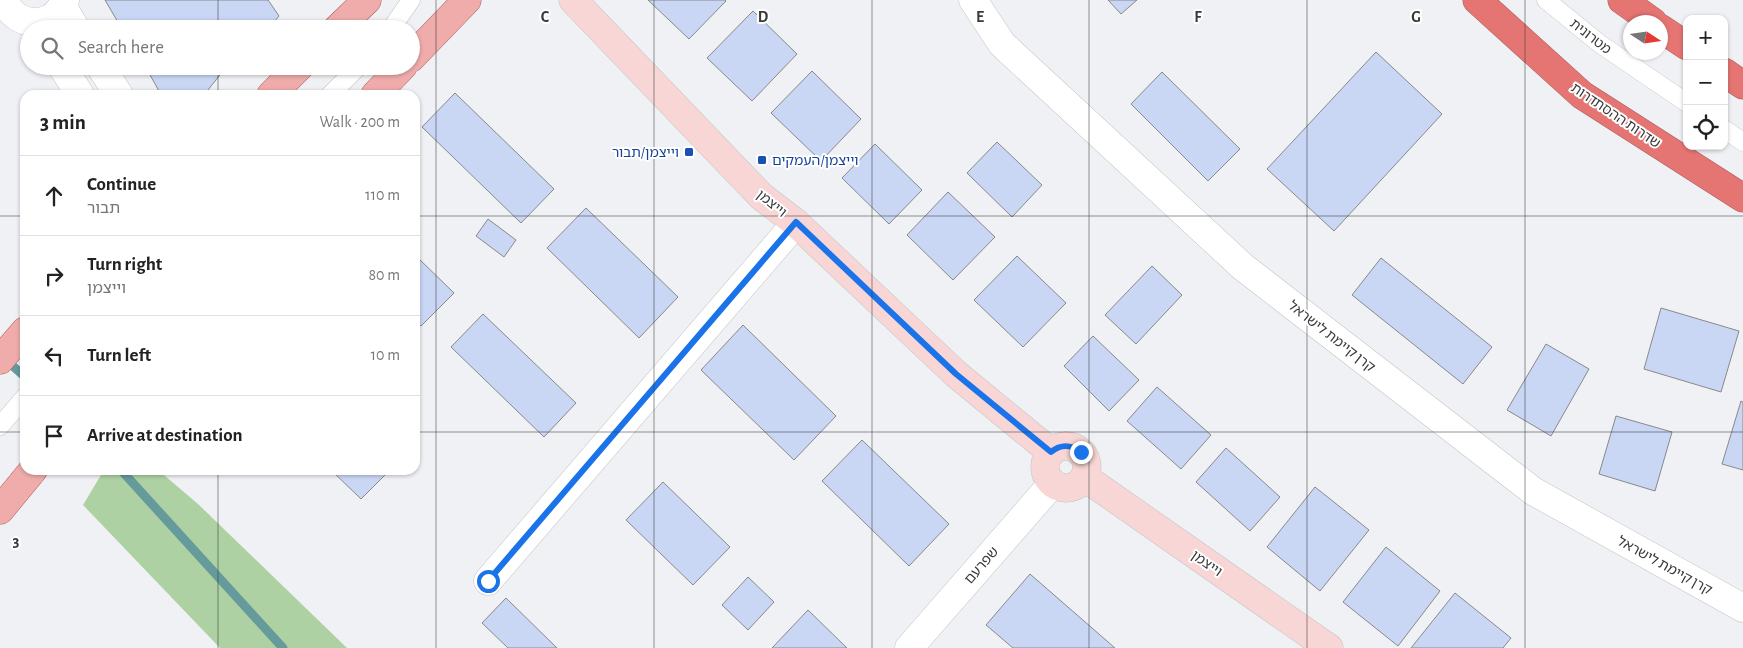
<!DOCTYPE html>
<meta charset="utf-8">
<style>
:root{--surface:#fff;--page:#f6f6f6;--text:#222;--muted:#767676;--line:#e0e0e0}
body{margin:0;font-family:"Alegreya Sans","Noto Sans Hebrew",sans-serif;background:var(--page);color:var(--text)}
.controls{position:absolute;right:15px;top:15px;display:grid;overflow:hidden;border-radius:10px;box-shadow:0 1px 4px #0004}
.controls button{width:45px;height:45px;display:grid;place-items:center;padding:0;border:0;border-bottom:1px solid var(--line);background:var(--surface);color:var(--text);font:25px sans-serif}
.compass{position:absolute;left:1623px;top:15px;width:45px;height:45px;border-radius:50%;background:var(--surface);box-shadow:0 1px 4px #0004;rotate:102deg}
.stop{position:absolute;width:15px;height:15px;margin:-11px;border:4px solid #1a73e8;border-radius:50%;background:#fff}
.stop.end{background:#1a73e8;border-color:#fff;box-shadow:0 1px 5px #0008}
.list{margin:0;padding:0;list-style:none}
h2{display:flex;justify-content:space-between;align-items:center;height:65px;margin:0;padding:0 20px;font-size:21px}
h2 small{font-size:16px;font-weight:400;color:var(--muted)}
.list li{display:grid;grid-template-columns:32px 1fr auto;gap:15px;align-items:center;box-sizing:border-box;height:80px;padding:0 20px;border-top:1px solid var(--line)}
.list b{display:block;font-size:19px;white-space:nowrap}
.list p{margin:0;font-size:16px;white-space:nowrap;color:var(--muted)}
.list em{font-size:16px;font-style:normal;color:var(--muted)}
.icon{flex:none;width:28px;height:28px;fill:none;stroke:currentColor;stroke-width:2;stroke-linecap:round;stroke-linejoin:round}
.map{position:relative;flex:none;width:1743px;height:648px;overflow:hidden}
.search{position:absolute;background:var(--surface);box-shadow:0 1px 4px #0004;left:20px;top:20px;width:400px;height:55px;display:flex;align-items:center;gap:12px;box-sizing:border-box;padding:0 18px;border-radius:28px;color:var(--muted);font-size:19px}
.panel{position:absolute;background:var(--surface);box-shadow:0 1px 4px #0004;left:20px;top:90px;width:400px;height:385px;border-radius:15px}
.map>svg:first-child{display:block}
.green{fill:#aed1a3}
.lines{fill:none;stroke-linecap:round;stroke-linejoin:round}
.stream{stroke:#669b9b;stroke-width:9}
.building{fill:#c9d7f5;stroke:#88898b}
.lane-casing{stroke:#c3c4c6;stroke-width:19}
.street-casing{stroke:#c3c4c6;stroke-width:29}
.secondary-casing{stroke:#c3c4c6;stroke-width:29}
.primary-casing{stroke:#a9605f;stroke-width:29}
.highway-casing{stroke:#a9605f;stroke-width:29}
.lane{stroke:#fff;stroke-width:18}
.street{stroke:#fff;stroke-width:28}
.secondary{stroke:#f7d6d5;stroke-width:28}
.primary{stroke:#efacab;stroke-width:28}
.highway{stroke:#e57573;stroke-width:28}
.route{stroke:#1a73e8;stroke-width:6}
.grid{fill:none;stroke:#393a3a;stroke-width:1;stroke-opacity:0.55}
.transit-dot{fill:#1a4fb4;stroke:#fff;stroke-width:2}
.labels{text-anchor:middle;stroke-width:4;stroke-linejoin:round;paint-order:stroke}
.street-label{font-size:14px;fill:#393a3a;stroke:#fff}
.transit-label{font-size:14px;fill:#164399;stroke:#fff;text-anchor:end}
.grid-label{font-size:16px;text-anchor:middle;font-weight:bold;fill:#393a3a;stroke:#fff;stroke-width:4;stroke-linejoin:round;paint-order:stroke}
</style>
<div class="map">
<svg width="1743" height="648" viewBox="0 0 1743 648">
<rect width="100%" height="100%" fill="#f0f1f4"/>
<path class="green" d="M 104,470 L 158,470 L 198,504 L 347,648 L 220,648 L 83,505 Z"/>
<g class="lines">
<path class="stream" d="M 5,359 L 25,377
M 121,470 L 283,648"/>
</g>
<path class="building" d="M 105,0 L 268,0 L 279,16 L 268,29 L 122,29 Z
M 648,0 L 725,0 L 726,1 L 689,39 Z
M 1108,0 L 1137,0 L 1121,14 Z
M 753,11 L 797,54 L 752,101 L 707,58 Z
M 1376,52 L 1442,114 L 1334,231 L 1267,169 Z
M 145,66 L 227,66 L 204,95 L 151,95 L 159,91 Z
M 812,71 L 861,119 L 821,161 L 771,113 Z
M 1162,72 L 1240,149 L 1208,181 L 1131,104 Z
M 455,93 L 554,189 L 521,223 L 422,127 Z
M 997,142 L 1042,185 L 1012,217 L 967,173 Z
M 875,144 L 922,190 L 889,224 L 842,178 Z
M 948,192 L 995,237 L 953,280 L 907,235 Z
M 586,208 L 678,297 L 639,338 L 547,248 Z
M 488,219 L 516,240 L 504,257 L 476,236 Z
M 415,255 L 454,293 L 421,326 L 415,321 Z
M 1017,256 L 1066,303 L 1023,347 L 974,300 Z
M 1381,258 L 1492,347 L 1463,384 L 1352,295 Z
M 1152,266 L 1182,295 L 1136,344 L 1105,315 Z
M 1661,308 L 1739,331 L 1721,392 L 1644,369 Z
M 483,314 L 576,403 L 544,437 L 451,347 Z
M 743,325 L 836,416 L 794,460 L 701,370 Z
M 1093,336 L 1139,380 L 1109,411 L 1064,366 Z
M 1546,344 L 1589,369 L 1551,436 L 1507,410 Z
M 1157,387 L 1211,435 L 1181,469 L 1127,421 Z
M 1741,401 L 1743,402 L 1743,470 L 1722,464 Z
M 1616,416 L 1672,432 L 1655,491 L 1599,474 Z
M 862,440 L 949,524 L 909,566 L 822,481 Z
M 1226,448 L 1280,497 L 1250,531 L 1196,482 Z
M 331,470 L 390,470 L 361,499 Z
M 663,482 L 730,547 L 693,585 L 626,520 Z
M 1315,487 L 1369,530 L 1320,591 L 1267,547 Z
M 1386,547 L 1440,591 L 1398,646 L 1343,602 Z
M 1030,574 L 1115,648 L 1013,648 L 986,625 Z
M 748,577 L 774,602 L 748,630 L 722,605 Z
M 1455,593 L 1511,638 L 1503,648 L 1411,648 Z
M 506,598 L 557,648 L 508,648 L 482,623 Z
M 808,610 L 847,648 L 772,648 Z"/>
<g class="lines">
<g class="lane-casing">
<path id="lane" d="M 1546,0 L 1600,44 L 1687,103
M 391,29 L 411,0
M 330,95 L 359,66
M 1724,129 L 1743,142
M 0,426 L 25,397"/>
</g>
<g class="street-casing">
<path id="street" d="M 4,0 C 16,29 53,30 65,0
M 973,0 L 1002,44 L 1243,267 L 1533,491 L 1743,608
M 62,6 L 76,29
M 62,66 L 80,95
M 100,66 L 119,95
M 488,581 L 796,223
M 909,648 L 1053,483"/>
</g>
<g class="secondary-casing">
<path id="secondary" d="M 573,0 L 761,196 L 796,223 L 956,374 L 1051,452
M1045 467a21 21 0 1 1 42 0a21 21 0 1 1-42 0Z
M 1084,477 L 1329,648"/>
</g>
<g class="primary-casing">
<path id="primary" d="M 337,29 L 367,0
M 411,58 L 467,0
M 271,95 L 300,66
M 375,95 L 403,66
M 0,360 L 25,331
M 0,510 L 33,470"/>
</g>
<g class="highway-casing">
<path id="highway" d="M 1477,0 L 1582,95 L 1743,198
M 1622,0 L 1653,22
M 1660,28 L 1687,46
M 1724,72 L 1743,85"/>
</g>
<use href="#lane" class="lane"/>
<use href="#street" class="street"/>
<use href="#secondary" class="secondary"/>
<use href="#primary" class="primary"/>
<use href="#highway" class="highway"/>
</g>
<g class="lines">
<path class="route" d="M 488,581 L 796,222 L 956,374 L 1051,452 C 1061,444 1070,444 1081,452"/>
</g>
<path class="grid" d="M 218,0 L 218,29M 436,0 L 436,648M 654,0 L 654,648M 872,0 L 872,648M 1089,0 L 1089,648M 1307,0 L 1307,648M 1525,0 L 1525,648M 218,66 L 218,95M 0,216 L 25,216M 415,216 L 1743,216M 0,432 L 25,432M 415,432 L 1743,432M 218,470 L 218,648"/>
<g class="transit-dot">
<rect x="684" y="147" width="10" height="10" rx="2.5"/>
<rect x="757" y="155" width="10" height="10" rx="2.5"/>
</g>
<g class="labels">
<g class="street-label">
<text transform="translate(1591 36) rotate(38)" y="5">מטרונית</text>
<text transform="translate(1616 115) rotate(34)" y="5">שדרות ההסתדרות</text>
<text transform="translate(772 203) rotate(39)" y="5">וייצמן</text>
<text transform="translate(1332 336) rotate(38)" y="5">קרן קיימת לישראל</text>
<text transform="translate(1207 563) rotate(35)" y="5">וייצמן</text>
<text transform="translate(981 565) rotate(-49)" y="5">שפרעם</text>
<text transform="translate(1665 565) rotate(29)" y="5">קרן קיימת לישראל</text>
</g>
<g class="transit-label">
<text x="679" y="157">וייצמן/תבור</text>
<text x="772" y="165" text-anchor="start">וייצמן/העמקים</text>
</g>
</g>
<g class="grid-label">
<text x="545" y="22">C</text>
<text x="763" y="22">D</text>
<text x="980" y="22">E</text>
<text x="1198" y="22">F</text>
<text x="1416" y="22">G</text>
<text x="16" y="546">3</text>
</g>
</svg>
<div class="controls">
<button>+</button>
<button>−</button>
<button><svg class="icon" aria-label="locate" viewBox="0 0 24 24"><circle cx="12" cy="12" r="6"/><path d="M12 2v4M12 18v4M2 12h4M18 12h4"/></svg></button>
</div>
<svg class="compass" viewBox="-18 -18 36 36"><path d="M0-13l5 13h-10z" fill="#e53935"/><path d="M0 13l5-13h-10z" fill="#767676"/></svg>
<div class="stop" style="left:488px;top:581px"></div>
<div class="stop end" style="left:1081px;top:452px"></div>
<div class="search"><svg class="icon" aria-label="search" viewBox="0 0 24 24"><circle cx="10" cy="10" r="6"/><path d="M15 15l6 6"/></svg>Search here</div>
<section class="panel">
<h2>3 min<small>Walk · 200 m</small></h2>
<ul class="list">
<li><svg class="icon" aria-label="ahead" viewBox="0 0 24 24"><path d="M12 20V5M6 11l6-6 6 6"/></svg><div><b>Continue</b><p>תבור</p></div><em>110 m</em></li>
<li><svg class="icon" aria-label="right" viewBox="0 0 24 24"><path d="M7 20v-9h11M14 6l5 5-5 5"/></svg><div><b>Turn right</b><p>וייצמן</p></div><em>80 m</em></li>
<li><svg class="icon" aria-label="left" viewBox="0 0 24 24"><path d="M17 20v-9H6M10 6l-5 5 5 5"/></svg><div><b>Turn left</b></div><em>10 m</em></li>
<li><svg class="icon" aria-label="arrive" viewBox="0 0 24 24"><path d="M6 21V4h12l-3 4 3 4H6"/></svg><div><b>Arrive at destination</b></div></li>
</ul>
</section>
</div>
